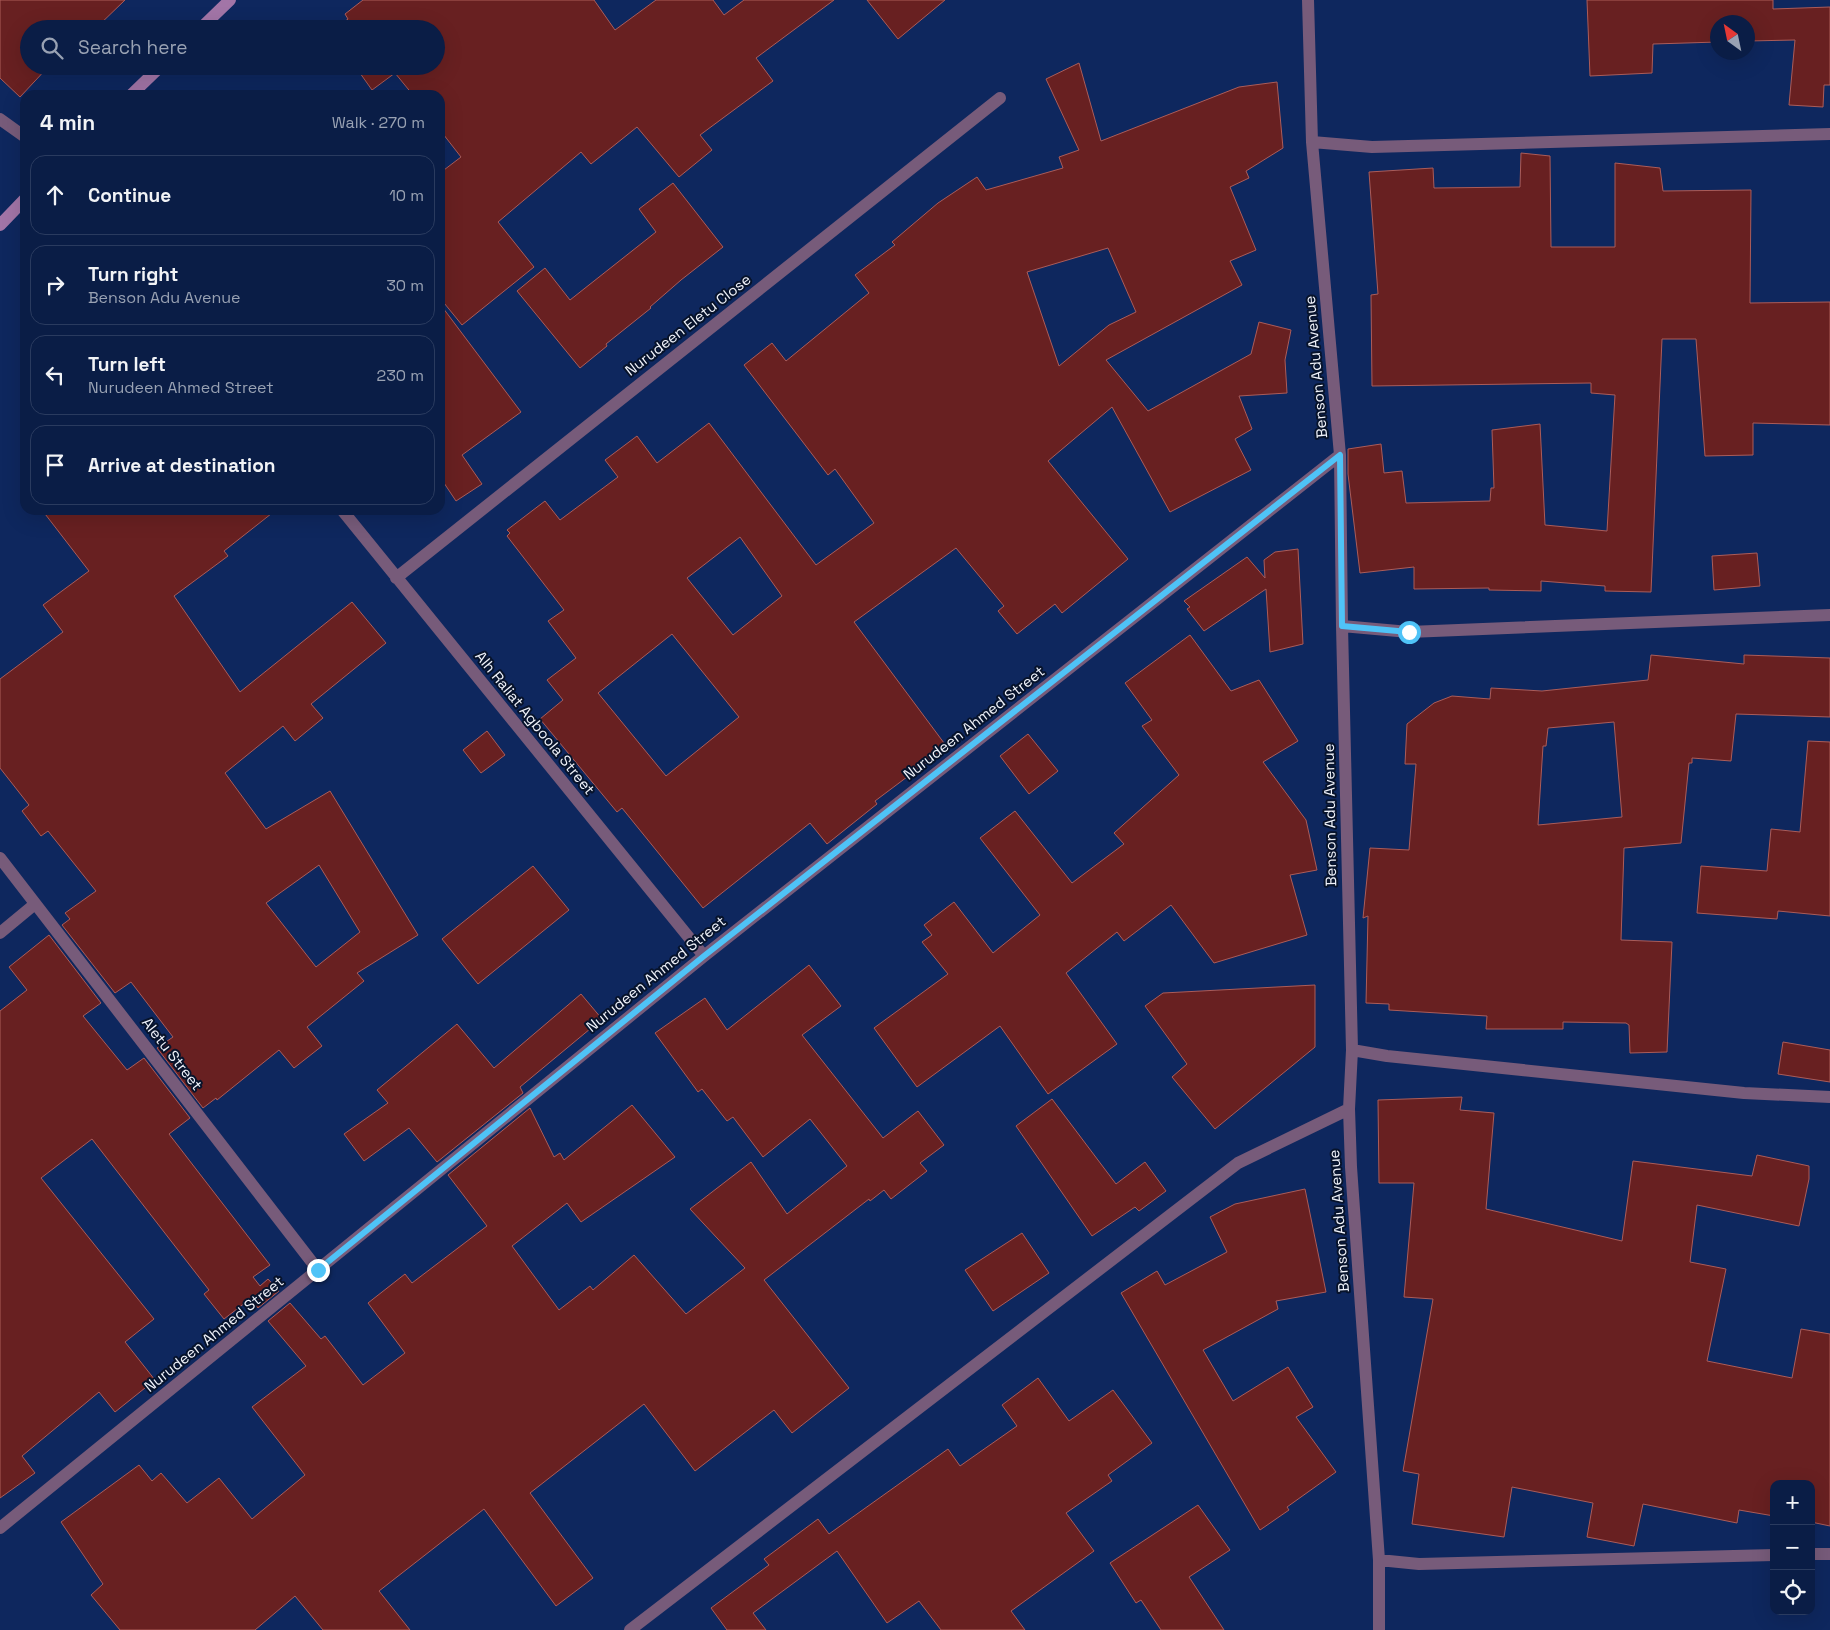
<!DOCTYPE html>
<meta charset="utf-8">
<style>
:root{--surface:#0a1d46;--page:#13264d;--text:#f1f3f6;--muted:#99a2b3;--line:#2a3b5f}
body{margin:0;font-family:"Space Grotesk",sans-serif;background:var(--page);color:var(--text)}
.controls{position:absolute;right:15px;bottom:15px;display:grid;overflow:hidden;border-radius:10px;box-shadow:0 5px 20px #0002}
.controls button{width:45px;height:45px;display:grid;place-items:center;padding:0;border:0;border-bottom:1px solid var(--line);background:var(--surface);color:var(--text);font:25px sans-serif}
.compass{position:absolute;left:1710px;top:15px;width:45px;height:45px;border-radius:50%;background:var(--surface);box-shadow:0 5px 20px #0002;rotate:327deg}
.stop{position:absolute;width:15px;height:15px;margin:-11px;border:4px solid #4fc3f7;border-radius:50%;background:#fff}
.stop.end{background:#4fc3f7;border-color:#fff;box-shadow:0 1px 5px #0008}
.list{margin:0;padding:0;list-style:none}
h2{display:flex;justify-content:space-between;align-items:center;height:65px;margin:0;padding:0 20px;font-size:21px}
h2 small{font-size:16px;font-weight:400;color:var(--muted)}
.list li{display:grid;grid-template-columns:32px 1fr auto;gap:15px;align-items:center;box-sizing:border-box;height:80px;margin:0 10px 10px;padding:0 10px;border:1px solid var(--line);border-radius:15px}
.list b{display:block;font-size:19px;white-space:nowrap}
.list p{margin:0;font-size:16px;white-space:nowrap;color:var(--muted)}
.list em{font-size:16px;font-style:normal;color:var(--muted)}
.icon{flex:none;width:28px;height:28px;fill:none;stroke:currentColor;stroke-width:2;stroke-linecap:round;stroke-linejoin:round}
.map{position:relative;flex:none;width:1830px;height:1630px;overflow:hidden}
.search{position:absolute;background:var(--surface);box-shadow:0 5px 20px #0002;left:20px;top:20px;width:425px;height:55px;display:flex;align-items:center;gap:12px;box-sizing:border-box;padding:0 18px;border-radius:28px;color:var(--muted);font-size:19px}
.panel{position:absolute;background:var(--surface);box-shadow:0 5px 20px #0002;left:20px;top:90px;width:425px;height:425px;border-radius:15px}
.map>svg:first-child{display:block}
.building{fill:#682021;stroke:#ab5c59;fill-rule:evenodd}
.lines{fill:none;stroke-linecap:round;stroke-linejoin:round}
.street{stroke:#775b7a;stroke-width:12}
.secondary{stroke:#a275a7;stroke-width:12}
.route{stroke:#4fc3f7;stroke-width:6}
.labels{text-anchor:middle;stroke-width:4;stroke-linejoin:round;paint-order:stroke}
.street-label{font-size:15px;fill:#f0f3fb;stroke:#07132b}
</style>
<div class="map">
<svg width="1830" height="1630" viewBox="0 0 1830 1630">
<rect width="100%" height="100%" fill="#0e275e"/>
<path class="building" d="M 0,0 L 125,0 L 95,29 L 29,29 L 29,66 L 49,66 L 20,97 L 0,78 Z
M 363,0 L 594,0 L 615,30 L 656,0 L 713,0 L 724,15 L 744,0 L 834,0 L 756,58 L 773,81 L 700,135 L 712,150 L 679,177 L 637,127 L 591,164 L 581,152 L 498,222 L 534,267 L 462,325 L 440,298 L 440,173 L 461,157 L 440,130 L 440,95 L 413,95 L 395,73 L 372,90 L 355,66 L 436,66 L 436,29 L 335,29 L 348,19 L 345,14 Z
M 867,0 L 945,0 L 898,39 Z
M 1587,0 L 1773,0 L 1773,9 L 1830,7 L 1830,85 L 1824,85 L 1823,107 L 1789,105 L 1795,40 L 1748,41 L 1748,22 L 1718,22 L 1718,42 L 1653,44 L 1652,73 L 1590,76 Z
M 1079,63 L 1101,141 L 1239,87 L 1277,82 L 1283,148 L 1246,171 L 1249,178 L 1230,187 L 1256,250 L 1230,261 L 1242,285 L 1106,360 L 1148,411 L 1251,354 L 1259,322 L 1291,330 L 1285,360 L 1287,393 L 1239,396 L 1252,429 L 1235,439 L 1251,470 L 1170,512 L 1112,407 L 1048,461 L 1128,559 L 1062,613 L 1055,604 L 1017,634 L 998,611 L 1004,606 L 956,548 L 854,622 L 947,747 L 875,801 L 877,804 L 827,844 L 810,823 L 703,908 L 622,808 L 617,812 L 540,719 L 563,700 L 547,680 L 576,658 L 548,621 L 564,610 L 507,536 L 510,533 L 507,530 L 545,501 L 560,520 L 618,477 L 605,460 L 637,436 L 657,463 L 709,423 L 816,565 L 874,523 L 835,469 L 828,475 L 744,365 L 772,343 L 786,361 L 869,293 L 855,275 L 895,245 L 892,242 L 938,203 L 977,177 L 986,190 L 1063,168 L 1059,157 L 1079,150 L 1046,79 ZM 1108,248 L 1136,312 L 1109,325 L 1059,366 L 1027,272 ZM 740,537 L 782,596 L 733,635 L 687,578 ZM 672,634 L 739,717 L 666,776 L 598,693 Z
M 1521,153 L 1550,156 L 1551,247 L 1615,247 L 1615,163 L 1660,168 L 1663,191 L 1751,190 L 1750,303 L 1830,302 L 1830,425 L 1753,423 L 1753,455 L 1705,456 L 1696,339 L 1662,339 L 1651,592 L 1605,591 L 1605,586 L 1541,581 L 1541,591 L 1489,590 L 1489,588 L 1414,589 L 1414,567 L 1360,573 L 1348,474 L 1348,449 L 1381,444 L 1384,473 L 1402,471 L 1406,503 L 1490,501 L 1491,488 L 1494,488 L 1492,430 L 1540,424 L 1545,525 L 1607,531 L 1615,395 L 1591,393 L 1591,383 L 1372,386 L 1371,295 L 1378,294 L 1369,172 L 1433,168 L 1434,188 L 1520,187 Z
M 673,183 L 723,247 L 681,280 L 650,307 L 651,308 L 606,344 L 607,346 L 580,368 L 517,291 L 545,268 L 570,300 L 656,232 L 639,209 Z
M 440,304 L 521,412 L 462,455 L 482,484 L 456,501 L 440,477 Z
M 42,510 L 276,510 L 224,551 L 228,556 L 174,596 L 240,692 L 352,602 L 386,643 L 311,704 L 323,718 L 295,741 L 283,726 L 225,773 L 266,829 L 330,791 L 418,935 L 357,973 L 364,981 L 307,1027 L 322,1046 L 294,1068 L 279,1050 L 217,1100 L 216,1098 L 203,1108 L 157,1048 L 173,1037 L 131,982 L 115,993 L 62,925 L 70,919 L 65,913 L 96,891 L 48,831 L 41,836 L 22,811 L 29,805 L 0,768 L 0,679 L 63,632 L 43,605 L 89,571 ZM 319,865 L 360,932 L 316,967 L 266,903 Z
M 1298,549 L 1303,644 L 1270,652 L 1266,589 L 1204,631 L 1187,609 L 1190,607 L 1184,601 L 1247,557 L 1265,578 L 1264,560 L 1275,552 Z
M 1757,553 L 1760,586 L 1714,590 L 1712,556 Z
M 1190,635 L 1231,691 L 1259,680 L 1298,741 L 1263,762 L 1306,820 L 1317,870 L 1290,875 L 1307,935 L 1214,963 L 1171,905 L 1124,941 L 1117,932 L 1066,973 L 1117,1044 L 1048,1094 L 1000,1026 L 917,1087 L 874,1028 L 948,974 L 922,942 L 932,935 L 924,925 L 954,902 L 993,953 L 1040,915 L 980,838 L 1015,811 L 1072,883 L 1124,844 L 1114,833 L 1179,775 L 1142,726 L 1152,720 L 1125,683 Z
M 1651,655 L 1744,664 L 1744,655 L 1830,658 L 1830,717 L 1736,714 L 1731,761 L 1692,758 L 1692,763 L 1689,763 L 1681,843 L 1624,848 L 1621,940 L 1672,942 L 1667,1052 L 1630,1053 L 1629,1025 L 1626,1023 L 1563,1022 L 1563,1029 L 1486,1029 L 1487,1016 L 1389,1010 L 1389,1004 L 1366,1003 L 1368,916 L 1363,918 L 1370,848 L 1409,850 L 1416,764 L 1405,764 L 1407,724 L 1434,703 L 1452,696 L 1490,699 L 1491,688 L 1542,691 L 1648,680 ZM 1614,722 L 1622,817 L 1538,825 L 1543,746 L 1546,746 L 1548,728 Z
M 487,731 L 505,755 L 481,773 L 463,750 Z
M 1028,734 L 1058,771 L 1029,794 L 1000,756 Z
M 1808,741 L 1830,742 L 1830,916 L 1778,911 L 1777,919 L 1697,913 L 1701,866 L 1767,871 L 1771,829 L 1800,832 Z
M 533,866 L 569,910 L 478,984 L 442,939 Z
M 49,935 L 101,1003 L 83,1016 L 127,1070 L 144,1058 L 190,1118 L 169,1134 L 270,1265 L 253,1277 L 260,1286 L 268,1279 L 279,1291 L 258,1308 L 250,1299 L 224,1319 L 204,1294 L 209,1290 L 92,1139 L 41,1178 L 154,1319 L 125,1342 L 155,1380 L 115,1412 L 99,1392 L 22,1456 L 35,1473 L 0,1498 L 0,1011 L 27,990 L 9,967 Z
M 809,965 L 841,1006 L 802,1035 L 883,1138 L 918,1111 L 944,1145 L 920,1163 L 927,1171 L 891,1199 L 884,1190 L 870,1201 L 869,1199 L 764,1280 L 849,1388 L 792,1433 L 774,1410 L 695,1471 L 644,1404 L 530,1493 L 593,1578 L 556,1606 L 484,1509 L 379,1591 L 410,1630 L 323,1630 L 295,1596 L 255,1630 L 120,1630 L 91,1595 L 103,1584 L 61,1522 L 139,1465 L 152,1481 L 161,1473 L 187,1503 L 219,1478 L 252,1519 L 305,1475 L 252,1407 L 306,1366 L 268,1321 L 290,1303 L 321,1339 L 325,1336 L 363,1385 L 405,1353 L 368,1303 L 405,1274 L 412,1283 L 487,1226 L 448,1175 L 530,1108 L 554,1157 L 560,1153 L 564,1160 L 632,1105 L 675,1157 L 581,1222 L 567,1203 L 512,1246 L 559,1310 L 590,1286 L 593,1290 L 634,1255 L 686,1314 L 745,1268 L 690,1209 L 751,1162 L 787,1214 L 847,1166 L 810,1119 L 763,1157 L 733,1117 L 727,1121 L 702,1089 L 698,1092 L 655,1033 L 705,998 L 727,1030 Z
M 1315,985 L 1315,1047 L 1215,1129 L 1172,1077 L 1187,1064 L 1145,1006 L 1163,993 Z
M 581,994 L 602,1019 L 520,1087 L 523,1093 L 437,1162 L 409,1128 L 364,1161 L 344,1134 L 388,1103 L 377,1090 L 457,1024 L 494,1068 Z
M 1783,1042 L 1830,1050 L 1830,1082 L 1778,1074 Z
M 1462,1097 L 1460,1110 L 1494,1113 L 1486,1209 L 1622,1241 L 1633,1161 L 1752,1176 L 1757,1155 L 1809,1166 L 1809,1179 L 1799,1226 L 1697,1205 L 1690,1262 L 1726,1269 L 1707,1361 L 1792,1378 L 1801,1329 L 1830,1334 L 1830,1526 L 1811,1522 L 1811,1484 L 1774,1484 L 1774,1516 L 1739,1510 L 1737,1523 L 1643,1504 L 1634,1546 L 1587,1537 L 1593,1503 L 1512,1487 L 1504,1537 L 1412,1524 L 1419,1474 L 1403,1471 L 1433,1299 L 1404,1297 L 1414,1183 L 1379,1183 L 1378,1100 Z
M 1052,1099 L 1116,1184 L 1145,1162 L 1166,1191 L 1139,1211 L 1135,1207 L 1092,1236 L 1016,1126 Z
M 1305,1189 L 1326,1292 L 1276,1301 L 1278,1309 L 1203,1350 L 1233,1401 L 1288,1367 L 1313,1407 L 1296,1417 L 1336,1472 L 1287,1507 L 1289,1510 L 1260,1530 L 1121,1293 L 1157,1271 L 1165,1285 L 1227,1252 L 1210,1217 L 1235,1204 Z
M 1022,1233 L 1049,1273 L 993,1311 L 965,1270 Z
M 1038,1378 L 1069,1421 L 1113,1390 L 1152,1443 L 1108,1475 L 1112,1481 L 1066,1513 L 1094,1551 L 1011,1611 L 1025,1630 L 941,1630 L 919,1601 L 887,1623 L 837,1551 L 753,1613 L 766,1630 L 727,1630 L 711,1608 L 769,1565 L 764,1559 L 818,1519 L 829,1534 L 948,1449 L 960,1466 L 1017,1426 L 1002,1405 Z
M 1198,1505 L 1230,1550 L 1189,1577 L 1224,1630 L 1161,1630 L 1141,1600 L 1136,1603 L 1110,1563 Z"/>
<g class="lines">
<path class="street" d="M 1308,0 L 1312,142 L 1340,455 L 1342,626 L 1352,1050 L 1349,1109 L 1351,1167 L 1379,1560 L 1379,1630
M 0,119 L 25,137
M 1312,142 L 1372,147 L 1830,134
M 342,510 L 704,956
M 396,578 L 1000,98
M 1342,626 L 1409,632 L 1830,615
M 0,858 L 318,1270
M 0,933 L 35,904
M 1352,1050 L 1387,1056 L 1744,1093 L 1830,1097
M 0,1528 L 704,956 L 1340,455
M 1811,1554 L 1830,1554
M 1379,1560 L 1419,1564 L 1774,1555
M 630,1630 L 1238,1163 L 1349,1109"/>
<path class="secondary" d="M 200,29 L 230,0
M 131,95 L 161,66
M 0,225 L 25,199"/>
</g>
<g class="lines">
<path class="route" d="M 318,1270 L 704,956 L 1340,455 L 1342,626 L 1409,632"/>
</g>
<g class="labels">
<g class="street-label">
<text transform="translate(688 325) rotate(-38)" y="5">Nurudeen Eletu Close</text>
<text transform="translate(1316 367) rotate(-95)" y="5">Benson Adu Avenue</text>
<text transform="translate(535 723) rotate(51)" y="5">Alh Raliat Agboola Street</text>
<text transform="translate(974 723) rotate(-38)" y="5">Nurudeen Ahmed Street</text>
<text transform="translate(1330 815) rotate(-91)" y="5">Benson Adu Avenue</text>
<text transform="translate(656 974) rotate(-39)" y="5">Nurudeen Ahmed Street</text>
<text transform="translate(172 1054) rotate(52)" y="5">Aletu Street</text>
<text transform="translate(1339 1221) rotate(-94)" y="5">Benson Adu Avenue</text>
<text transform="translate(214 1334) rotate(-39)" y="5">Nurudeen Ahmed Street</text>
</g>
</g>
</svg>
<div class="controls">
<button>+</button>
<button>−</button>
<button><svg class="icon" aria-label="locate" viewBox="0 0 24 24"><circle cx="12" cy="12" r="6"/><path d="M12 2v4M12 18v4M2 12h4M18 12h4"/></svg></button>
</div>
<svg class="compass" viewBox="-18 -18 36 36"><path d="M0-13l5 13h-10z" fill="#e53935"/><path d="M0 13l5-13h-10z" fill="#99a2b3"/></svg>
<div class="stop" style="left:1409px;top:632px"></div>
<div class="stop end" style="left:318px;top:1270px"></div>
<div class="search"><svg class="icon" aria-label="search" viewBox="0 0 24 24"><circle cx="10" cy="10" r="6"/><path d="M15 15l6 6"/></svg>Search here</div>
<section class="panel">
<h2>4 min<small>Walk · 270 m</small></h2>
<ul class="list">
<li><svg class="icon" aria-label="ahead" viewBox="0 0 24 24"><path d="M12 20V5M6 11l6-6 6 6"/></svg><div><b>Continue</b></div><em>10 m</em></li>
<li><svg class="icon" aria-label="right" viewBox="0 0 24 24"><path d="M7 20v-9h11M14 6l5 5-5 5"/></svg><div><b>Turn right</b><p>Benson Adu Avenue</p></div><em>30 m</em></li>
<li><svg class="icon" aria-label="left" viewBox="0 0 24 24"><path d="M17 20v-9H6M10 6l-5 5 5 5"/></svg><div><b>Turn left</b><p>Nurudeen Ahmed Street</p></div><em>230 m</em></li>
<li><svg class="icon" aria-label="arrive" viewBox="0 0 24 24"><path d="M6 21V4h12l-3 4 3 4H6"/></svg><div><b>Arrive at destination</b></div></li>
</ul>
</section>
</div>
